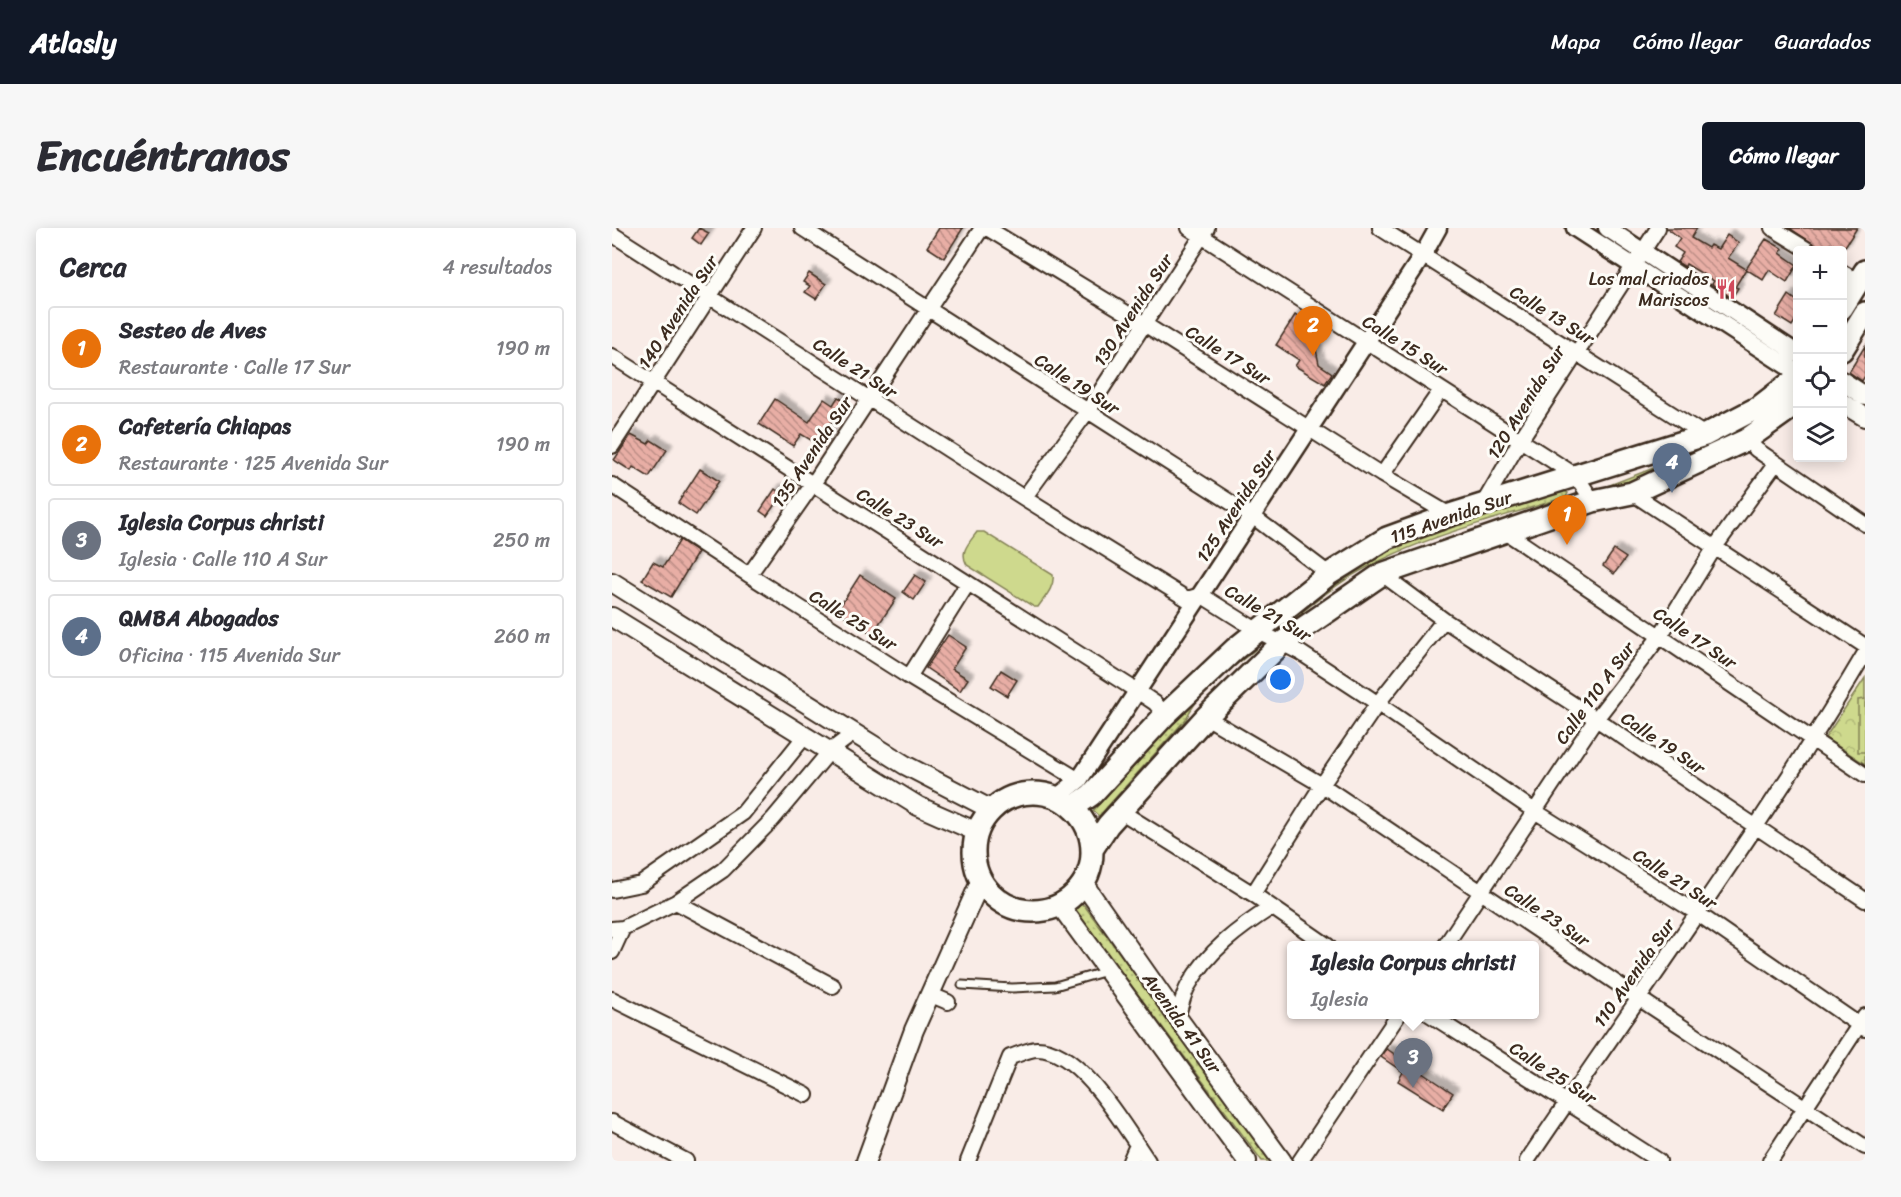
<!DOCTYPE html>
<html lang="es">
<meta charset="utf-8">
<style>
:root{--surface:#fff;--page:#f7f7f7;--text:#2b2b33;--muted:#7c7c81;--line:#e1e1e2;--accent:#111827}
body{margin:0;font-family:Sriracha,sans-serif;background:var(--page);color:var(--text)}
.controls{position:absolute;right:18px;top:18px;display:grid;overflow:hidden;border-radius:6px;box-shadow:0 3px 15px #0003}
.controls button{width:54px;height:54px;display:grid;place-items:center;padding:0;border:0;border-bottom:2px solid var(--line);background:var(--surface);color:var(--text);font:30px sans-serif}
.you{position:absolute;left:669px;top:452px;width:21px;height:21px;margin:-15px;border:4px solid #fff;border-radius:50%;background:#1a73e8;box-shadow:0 0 0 9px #1a73e833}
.badge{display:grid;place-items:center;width:39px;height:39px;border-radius:50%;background:var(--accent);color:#fff;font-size:20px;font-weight:700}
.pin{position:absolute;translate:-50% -50px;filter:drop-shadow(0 2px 3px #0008)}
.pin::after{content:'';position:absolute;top:32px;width:21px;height:18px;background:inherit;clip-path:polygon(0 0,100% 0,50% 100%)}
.popup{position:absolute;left:675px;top:713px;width:252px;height:78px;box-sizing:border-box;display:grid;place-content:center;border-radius:6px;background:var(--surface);filter:drop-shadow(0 2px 4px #0005);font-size:20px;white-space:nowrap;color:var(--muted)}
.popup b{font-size:22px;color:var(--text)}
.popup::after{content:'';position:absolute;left:50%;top:100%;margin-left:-12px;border:12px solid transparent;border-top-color:var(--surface)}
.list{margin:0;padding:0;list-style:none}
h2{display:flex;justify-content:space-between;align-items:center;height:78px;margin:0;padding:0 24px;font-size:26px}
h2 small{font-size:20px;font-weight:400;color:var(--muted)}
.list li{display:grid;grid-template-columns:39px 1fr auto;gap:18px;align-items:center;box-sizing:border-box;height:84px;margin:0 12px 12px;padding:0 12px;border:2px solid var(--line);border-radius:6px}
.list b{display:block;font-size:22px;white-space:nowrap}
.list p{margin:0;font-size:20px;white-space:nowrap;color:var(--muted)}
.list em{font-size:20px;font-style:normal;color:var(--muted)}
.icon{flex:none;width:33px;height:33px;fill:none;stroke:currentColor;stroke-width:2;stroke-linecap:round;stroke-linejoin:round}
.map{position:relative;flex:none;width:1253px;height:933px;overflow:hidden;border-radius:6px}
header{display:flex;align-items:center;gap:36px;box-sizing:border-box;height:84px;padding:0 30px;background:var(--accent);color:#fff}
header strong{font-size:28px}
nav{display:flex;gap:33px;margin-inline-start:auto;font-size:21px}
.intro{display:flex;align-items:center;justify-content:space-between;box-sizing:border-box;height:144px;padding:0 36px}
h1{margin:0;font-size:42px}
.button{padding:15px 27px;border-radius:6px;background:var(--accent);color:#fff;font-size:21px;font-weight:700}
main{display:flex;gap:36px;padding:0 36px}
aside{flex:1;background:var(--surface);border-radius:6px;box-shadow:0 3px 15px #0003}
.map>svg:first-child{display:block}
.grass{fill:url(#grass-dots);stroke:#848256;stroke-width:1.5}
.park{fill:url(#park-crowns);stroke:#848256;stroke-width:1.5}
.garden{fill:#ced98d;stroke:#848256;stroke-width:1.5}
.building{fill:url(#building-back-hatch);stroke:#3b2a1e;stroke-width:1.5;filter:url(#shadow)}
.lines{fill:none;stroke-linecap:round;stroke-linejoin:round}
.service-casing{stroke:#3b2a1e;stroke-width:11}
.minor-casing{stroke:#3b2a1e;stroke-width:18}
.tertiary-casing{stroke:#3b2a1e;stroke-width:21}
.secondary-casing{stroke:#3b2a1e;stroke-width:22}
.primary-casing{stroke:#3b2a1e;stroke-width:26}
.service{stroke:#fdfcf7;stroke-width:7}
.minor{stroke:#fdfcf7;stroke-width:14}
.tertiary{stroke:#fdfcf7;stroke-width:16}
.secondary{stroke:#fdfcf7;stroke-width:18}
.primary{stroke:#fdfcf7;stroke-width:21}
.labels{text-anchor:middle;stroke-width:6;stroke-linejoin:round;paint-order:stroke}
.poi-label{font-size:18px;fill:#3b2a1e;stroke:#fdfcf7;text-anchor:end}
.street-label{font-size:18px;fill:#3b2a1e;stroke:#fdfcf7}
</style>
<header>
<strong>Atlasly</strong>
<nav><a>Mapa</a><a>Cómo llegar</a><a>Guardados</a></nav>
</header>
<div class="intro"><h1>Encuéntranos</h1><a class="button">Cómo llegar</a></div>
<main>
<aside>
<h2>Cerca<small>4 resultados</small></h2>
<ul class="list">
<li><span class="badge" style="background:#e8710a">1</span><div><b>Sesteo de Aves</b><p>Restaurante · Calle 17 Sur</p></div><em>190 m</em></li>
<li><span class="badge" style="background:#e8710a">2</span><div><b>Cafetería Chiapas</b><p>Restaurante · 125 Avenida Sur</p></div><em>190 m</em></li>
<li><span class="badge" style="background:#6b7280">3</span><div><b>Iglesia Corpus christi</b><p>Iglesia · Calle 110 A Sur</p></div><em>250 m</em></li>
<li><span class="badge" style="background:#5c6f8a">4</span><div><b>QMBA Abogados</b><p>Oficina · 115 Avenida Sur</p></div><em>260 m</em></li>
</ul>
</aside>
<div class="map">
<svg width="1253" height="933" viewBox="0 0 1253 933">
<defs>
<pattern id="grass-dots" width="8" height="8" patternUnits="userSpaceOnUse" patternTransform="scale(1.5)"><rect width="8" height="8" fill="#ced98d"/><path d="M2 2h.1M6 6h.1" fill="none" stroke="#b2ba79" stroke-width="1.8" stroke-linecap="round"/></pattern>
<pattern id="park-crowns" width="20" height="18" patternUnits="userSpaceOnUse" patternTransform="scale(1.5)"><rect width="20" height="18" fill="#ced98d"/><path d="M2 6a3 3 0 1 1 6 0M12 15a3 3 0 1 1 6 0" fill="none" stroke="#b2ba79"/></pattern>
<pattern id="building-back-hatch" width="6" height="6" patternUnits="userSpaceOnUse" patternTransform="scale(1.5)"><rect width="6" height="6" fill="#e8aea5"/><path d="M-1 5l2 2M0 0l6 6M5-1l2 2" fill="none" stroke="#bd8e86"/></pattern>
<filter id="shadow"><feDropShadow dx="5.5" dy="-5.5" stdDeviation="1.5" flood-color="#0004"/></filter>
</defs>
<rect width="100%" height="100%" fill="#f9ece7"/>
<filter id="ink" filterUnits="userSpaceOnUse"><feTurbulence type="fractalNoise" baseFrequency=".0167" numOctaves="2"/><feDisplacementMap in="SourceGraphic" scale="12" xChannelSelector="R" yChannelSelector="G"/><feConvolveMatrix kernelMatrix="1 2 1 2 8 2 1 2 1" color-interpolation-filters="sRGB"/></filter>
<g filter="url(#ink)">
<path class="grass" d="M 1185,158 L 1185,163 L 1123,204 L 1109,217 L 1027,254 L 994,261 L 995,258 L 1052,236 L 1108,209 Z
M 951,262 L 956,265 L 954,269 C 885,291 811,308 748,343 C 721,358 698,378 674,397 L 674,393 L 745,342 L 760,328 L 826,302 Z
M 644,417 L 644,421 C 621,440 586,463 574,491 L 487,588 L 481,583 L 571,482 L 605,449 Z
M 465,677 L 472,677 L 660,933 L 650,933 L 464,683 Z"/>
<path class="park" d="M 1253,450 L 1253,536 L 1213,510 Z"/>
<path class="garden" d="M 365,304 L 372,304 L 441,347 C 443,359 432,370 426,379 L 422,379 L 355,337 C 347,324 357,315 365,304 Z
M 1253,471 L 1253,524 L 1246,524 L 1246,472 Z"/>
<path class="building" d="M 87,0 L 97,5 L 89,17 L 80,10 Z
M 327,0 L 351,0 L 332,30 L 315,19 Z
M 1055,0 L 1085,0 L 1079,10 L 1096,20 L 1098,17 L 1106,21 L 1115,7 L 1127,15 L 1116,30 L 1134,41 L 1123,59 L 1126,60 L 1120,70 L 1100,56 L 1102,53 L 1074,36 L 1073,39 L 1065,34 L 1071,25 L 1062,19 L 1068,10 Z
M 1177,0 L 1245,0 L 1230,23 L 1218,16 L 1214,22 L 1211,22 Z
M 1154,11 L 1171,21 L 1168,25 L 1185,37 L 1175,54 L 1157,42 L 1151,52 L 1134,41 Z
M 197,45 L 214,56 L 204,71 L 193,64 L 198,58 L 191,54 Z
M 1177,67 L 1185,73 L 1185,90 L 1180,98 L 1164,88 Z
M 683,87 L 699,97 L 707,136 L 720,145 L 713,156 L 683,138 L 687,132 L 664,117 Z
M 1253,118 L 1253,148 L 1250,153 L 1237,144 Z
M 226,169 L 233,173 L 214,202 L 220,206 L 212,220 L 189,206 L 181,218 L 147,196 L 163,171 L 197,194 L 212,171 L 221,177 Z
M 19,207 L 36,216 L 39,212 L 55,222 L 37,249 L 21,239 L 19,243 L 2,232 Z
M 88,241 L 107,253 L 84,287 L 66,275 Z
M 163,261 L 170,266 L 155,288 L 148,283 Z
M 68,312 L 86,324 L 59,369 L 30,352 L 41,334 L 51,339 Z
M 1002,322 L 1014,330 L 1002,346 L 991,338 Z
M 248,347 L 284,371 L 260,406 L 225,383 Z
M 303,347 L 314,354 L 302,372 L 291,364 Z
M 336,407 L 354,419 L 340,441 L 356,451 L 348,463 L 314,440 Z
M 389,442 L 405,452 L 395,468 L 379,458 Z
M 775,821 L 841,865 L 831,881 L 786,853 L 791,844 L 769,829 Z"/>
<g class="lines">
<g class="service-casing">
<path id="service" d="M 350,757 L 400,760 L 443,758 L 495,743"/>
</g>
<g class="minor-casing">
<path id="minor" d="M 190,0 L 643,290 L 717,346
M 375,0 L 526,92 L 770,247 L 838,287
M 577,0 L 955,242 L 964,248 L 981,273
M 768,0 L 1093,207
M 1160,0 L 1196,22
M 0,6 L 412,270 L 575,371 L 589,367 L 646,403 L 689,425 L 756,469 L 921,582 L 1085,685 L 1253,801
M 1230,44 L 1247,54
M 0,128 L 525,463 L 543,475 L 553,487
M 1134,212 L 1145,222 L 1253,296
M 0,218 L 142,0
M 770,247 L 829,162
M 0,257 L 137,347 L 297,449 L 467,552
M 1020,265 L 1253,418
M 412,270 L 475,184 L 595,0
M 871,276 L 909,211 L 1046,0
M 892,303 L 1253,547
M 770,346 L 832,392 L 984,491 L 1253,672
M 137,347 L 201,256 L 370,0
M 297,449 L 356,355
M 594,489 L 710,557 L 1040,779 L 1253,919
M 508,583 L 641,666 L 716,718
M 0,662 L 29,656 L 131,585 L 193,508
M 641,666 L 710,557 L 766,475 L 832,392
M 64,674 L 221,758
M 0,701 L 11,700 L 64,674 L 111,642 L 161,591 L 218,523 L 242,505
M 833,718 L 984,491 L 1048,408 L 1103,319 L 1164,235
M 0,724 L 11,700
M 317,766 L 336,774
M 0,771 L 194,867
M 817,786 L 1047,933
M 565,789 C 569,779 571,767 576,758 C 596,723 627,700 660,679
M 0,894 L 74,933
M 356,933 L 398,829 C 406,827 417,821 425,821 C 469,821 513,900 536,933
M 518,933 L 525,917
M 688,933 L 787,786
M 915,933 C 1029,764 1150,600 1253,425
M 1158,933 L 1253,788"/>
</g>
<g class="tertiary-casing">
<path id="tertiary" d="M 963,0 L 1186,145
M 995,0 L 1186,126
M 444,570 L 467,552 L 811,27 L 826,0"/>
</g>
<g class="secondary-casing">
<path id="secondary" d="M 1230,153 L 1253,168
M 1230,175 L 1253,189
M 0,354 L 293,537 L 380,582
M 0,389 L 306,578 L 365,604
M 471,655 L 565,789 L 670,933
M 447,676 L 635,933
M 254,933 L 302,802 L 369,652"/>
</g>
<g class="primary-casing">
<path id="primary" d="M 1230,80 L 1253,43
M 1230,122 L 1253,85
M362 624a59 59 0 1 1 118 0a59 59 0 1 1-118 0Z
M 460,580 L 479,567 L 553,487 L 623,421 L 717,346 L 775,310 L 838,287 L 1093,207 L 1147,179 L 1186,149
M 481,620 L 496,597 L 594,489 L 671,414 L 770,346 L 981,273 L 1020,265 L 1134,212 L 1186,175"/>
</g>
<use href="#service" class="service"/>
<use href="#minor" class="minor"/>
<use href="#tertiary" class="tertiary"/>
<use href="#secondary" class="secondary"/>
<use href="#primary" class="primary"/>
</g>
</g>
<defs>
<g id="restaurant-bare" transform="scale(1.62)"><path d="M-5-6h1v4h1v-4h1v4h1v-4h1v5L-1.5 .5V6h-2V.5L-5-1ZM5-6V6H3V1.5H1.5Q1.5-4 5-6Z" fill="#d1495b" stroke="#fdfcf7" stroke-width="2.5" paint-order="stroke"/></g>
</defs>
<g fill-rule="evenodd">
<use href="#restaurant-bare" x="1114" y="61"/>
</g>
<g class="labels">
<g class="poi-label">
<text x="1097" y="57">Los mal criados<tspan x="1097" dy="21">Mariscos</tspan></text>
</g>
<g class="street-label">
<text transform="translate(521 82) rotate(-57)" y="6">130 Avenida Sur</text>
<text transform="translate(66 84) rotate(-57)" y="6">140 Avenida Sur</text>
<text transform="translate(940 87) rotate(32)" y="6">Calle 13 Sur</text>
<text transform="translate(793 117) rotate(32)" y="6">Calle 15 Sur</text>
<text transform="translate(616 127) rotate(32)" y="6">Calle 17 Sur</text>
<text transform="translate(243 140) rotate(33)" y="6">Calle 21 Sur</text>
<text transform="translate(465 156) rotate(33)" y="6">Calle 19 Sur</text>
<text transform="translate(914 174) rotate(-58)" y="6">120 Avenida Sur</text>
<text transform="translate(200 224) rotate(-56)" y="6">135 Avenida Sur</text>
<text transform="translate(624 278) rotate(-57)" y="6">125 Avenida Sur</text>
<text transform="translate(839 289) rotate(-19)" y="6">115 Avenida Sur</text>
<text transform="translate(288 290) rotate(32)" y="6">Calle 23 Sur</text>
<text transform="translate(656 385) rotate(30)" y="6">Calle 21 Sur</text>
<text transform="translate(241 392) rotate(32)" y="6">Calle 25 Sur</text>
<text transform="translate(1083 410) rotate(34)" y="6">Calle 17 Sur</text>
<text transform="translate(983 465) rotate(-54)" y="6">Calle 110 A Sur</text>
<text transform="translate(1051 515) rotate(34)" y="6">Calle 19 Sur</text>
<text transform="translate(1063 651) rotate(33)" y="6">Calle 21 Sur</text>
<text transform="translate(935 687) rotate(34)" y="6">Calle 23 Sur</text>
<text transform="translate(1022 745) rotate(-55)" y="6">110 Avenida Sur</text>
<text transform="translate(570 795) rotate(54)" y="6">Avenida 41 Sur</text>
<text transform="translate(941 845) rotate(33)" y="6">Calle 25 Sur</text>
</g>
</g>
</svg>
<div class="controls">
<button>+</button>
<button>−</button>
<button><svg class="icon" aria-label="locate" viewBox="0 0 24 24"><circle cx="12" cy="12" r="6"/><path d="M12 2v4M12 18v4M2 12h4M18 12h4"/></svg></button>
<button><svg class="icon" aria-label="layers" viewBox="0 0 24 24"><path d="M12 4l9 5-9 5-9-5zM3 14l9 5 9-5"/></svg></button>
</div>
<div class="you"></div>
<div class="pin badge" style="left:955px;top:317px;background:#e8710a">1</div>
<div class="pin badge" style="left:701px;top:128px;background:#e8710a">2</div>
<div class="pin badge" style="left:801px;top:860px;background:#6b7280">3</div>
<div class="popup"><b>Iglesia Corpus christi</b>Iglesia</div>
<div class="pin badge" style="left:1060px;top:265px;background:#5c6f8a">4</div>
</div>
</main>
